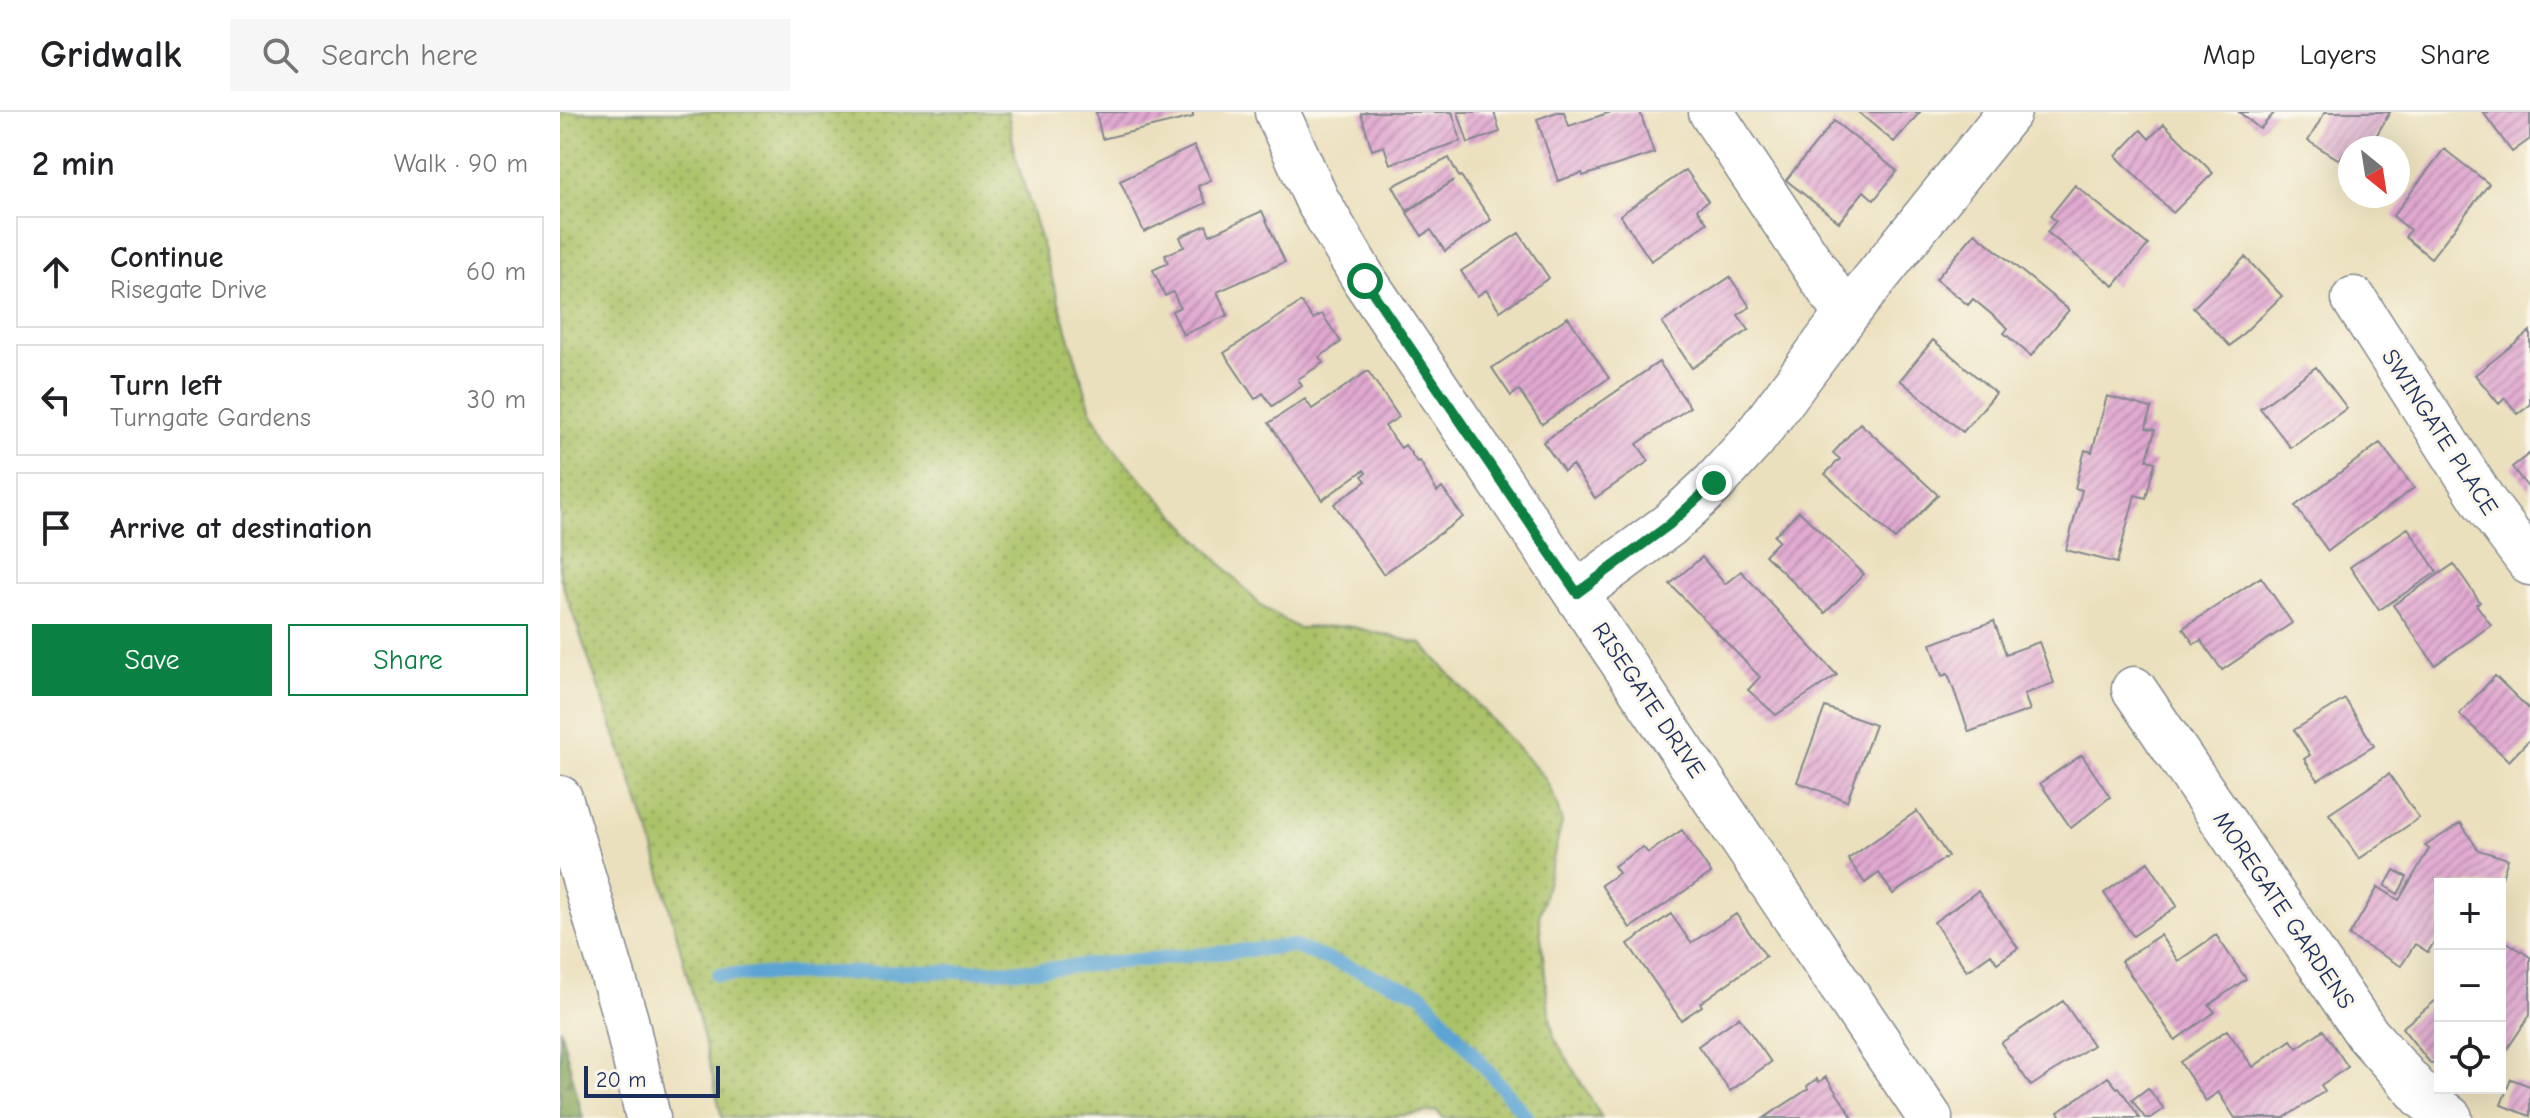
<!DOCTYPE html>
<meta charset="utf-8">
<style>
:root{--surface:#fff;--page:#f6f6f6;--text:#202124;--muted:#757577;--line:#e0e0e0;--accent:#0b8043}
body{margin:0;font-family:"Comic Neue",sans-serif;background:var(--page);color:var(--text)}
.controls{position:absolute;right:24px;bottom:24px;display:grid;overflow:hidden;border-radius:0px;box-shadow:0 8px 32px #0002}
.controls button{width:72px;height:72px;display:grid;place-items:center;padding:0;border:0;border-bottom:2px solid var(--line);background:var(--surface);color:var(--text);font:40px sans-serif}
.compass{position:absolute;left:1778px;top:24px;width:72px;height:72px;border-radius:50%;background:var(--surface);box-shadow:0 8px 32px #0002;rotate:150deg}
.scale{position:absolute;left:24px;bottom:20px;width:136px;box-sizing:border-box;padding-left:8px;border:4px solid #1b2f5e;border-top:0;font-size:22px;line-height:28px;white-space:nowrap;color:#1b2f5e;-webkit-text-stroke:6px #fbf7ec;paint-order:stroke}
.stop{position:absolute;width:24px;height:24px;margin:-18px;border:6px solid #0b8043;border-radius:50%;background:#fff}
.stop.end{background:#0b8043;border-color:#fff;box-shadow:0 2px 8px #0008}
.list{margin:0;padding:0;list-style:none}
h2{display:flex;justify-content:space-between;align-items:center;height:104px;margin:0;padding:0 32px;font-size:34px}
h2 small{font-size:26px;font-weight:400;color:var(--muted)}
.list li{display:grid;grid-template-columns:52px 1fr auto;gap:24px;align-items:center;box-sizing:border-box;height:112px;margin:0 16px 16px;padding:0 16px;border:2px solid var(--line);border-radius:0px}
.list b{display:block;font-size:30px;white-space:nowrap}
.list p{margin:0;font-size:26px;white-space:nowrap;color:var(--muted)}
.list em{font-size:26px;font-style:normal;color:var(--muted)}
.actions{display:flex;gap:16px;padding:24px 32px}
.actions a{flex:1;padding:18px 0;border:2px solid var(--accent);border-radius:0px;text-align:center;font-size:28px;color:var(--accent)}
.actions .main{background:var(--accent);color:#fff}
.icon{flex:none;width:44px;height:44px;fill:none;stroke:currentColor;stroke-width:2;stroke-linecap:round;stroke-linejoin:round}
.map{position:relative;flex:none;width:1970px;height:1006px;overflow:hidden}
header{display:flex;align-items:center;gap:48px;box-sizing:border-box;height:112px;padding:0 40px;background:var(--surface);border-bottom:2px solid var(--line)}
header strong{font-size:38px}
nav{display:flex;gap:44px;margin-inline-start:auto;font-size:28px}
.search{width:560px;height:72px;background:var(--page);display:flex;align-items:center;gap:20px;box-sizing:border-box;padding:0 28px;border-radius:0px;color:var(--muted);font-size:30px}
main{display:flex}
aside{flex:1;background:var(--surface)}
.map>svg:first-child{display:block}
.grass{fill:url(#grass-dots);stroke:#637862;stroke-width:2}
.forest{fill:url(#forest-firs);stroke:#526c5d;stroke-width:2}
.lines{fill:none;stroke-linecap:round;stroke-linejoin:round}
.stream{stroke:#5ca4d3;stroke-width:14}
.building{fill:url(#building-hatch)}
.minor-casing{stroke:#83888e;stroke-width:47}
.secondary-casing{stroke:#83888e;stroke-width:47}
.minor{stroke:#fff;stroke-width:44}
.secondary{stroke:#fff;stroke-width:44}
.route{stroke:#0b8043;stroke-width:10}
.labels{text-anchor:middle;stroke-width:6;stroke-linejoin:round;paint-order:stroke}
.street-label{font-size:24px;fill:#1b2f5e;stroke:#fbf7ec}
</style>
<header>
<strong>Gridwalk</strong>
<div class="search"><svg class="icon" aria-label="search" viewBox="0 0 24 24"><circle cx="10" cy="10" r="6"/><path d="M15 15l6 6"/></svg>Search here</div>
<nav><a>Map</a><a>Layers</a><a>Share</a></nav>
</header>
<main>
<aside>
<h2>2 min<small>Walk · 90 m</small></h2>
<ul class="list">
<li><svg class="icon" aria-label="ahead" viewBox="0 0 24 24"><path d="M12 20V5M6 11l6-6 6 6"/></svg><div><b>Continue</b><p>Risegate Drive</p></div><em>60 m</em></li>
<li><svg class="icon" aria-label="left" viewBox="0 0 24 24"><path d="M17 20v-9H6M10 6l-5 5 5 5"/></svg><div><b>Turn left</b><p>Turngate Gardens</p></div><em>30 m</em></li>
<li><svg class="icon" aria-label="arrive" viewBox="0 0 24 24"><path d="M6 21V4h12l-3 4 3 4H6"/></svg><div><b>Arrive at destination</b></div></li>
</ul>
<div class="actions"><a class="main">Save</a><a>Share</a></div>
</aside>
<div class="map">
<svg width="1970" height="1006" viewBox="0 0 1970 1006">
<defs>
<pattern id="grass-dots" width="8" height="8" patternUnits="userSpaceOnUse" patternTransform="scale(2)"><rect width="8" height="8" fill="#abc267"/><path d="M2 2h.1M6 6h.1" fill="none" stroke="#8a9e58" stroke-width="1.8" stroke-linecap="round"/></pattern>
<pattern id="forest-firs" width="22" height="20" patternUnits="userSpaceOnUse" patternTransform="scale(2)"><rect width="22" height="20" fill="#88a85c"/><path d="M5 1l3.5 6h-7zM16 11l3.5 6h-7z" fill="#6e894f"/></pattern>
<pattern id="building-hatch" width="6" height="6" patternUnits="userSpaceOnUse" patternTransform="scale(2)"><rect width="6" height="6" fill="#e1a9d0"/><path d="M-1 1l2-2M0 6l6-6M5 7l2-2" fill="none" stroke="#b68aac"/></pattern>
</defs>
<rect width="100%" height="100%" fill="#fbf7ec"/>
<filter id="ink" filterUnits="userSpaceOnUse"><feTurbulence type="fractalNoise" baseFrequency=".0125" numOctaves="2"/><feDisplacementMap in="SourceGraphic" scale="16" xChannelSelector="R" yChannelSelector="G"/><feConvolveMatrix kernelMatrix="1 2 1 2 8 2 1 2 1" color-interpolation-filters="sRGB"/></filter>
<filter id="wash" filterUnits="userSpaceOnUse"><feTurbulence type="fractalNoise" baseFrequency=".006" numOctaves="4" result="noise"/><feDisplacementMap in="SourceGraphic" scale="32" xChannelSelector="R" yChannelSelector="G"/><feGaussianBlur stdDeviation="1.8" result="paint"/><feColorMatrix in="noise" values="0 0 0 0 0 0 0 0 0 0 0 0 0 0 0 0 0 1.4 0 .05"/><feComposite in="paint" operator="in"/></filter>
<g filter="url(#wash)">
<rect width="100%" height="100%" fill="#ebe0bd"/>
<path class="grass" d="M 0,0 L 448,0 L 455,42 L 531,298 L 556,340 L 701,494 L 738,516 L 789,514 L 862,532 L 985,666 L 995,687 L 1002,710 L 979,805 L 989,900 L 994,925 L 1042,1006 L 883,1006 L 877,999 L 819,1006 L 162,1006 L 142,919 L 90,722 L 0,465 Z"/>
<path class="forest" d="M 0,916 L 23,1006 L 0,1006 Z"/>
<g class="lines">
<path class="stream" d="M 158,863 L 473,858 L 732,834 L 862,882 L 968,1006"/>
</g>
<g id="blocks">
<path class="building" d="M 536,0 L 633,0 L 633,5 L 542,27 Z
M 807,0 L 892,0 L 901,29 L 830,52 L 824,34 L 812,38 L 801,2 Z
M 898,0 L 934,0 L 940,20 L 908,31 Z
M 997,0 L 1004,0 L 1009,14 L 1051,0 L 1080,0 L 1094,41 L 1023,64 L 1022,61 L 998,69 L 977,7 Z
M 1298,0 L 1360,0 L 1334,30 Z
M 1679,0 L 1715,0 L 1700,17 Z
M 1765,0 L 1830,0 L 1809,36 L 1790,36 L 1790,45 L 1784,41 L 1780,48 L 1748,29 Z
M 1923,0 L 1970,0 L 1970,27 L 1952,40 Z
M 1274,9 L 1337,59 L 1314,88 L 1304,79 L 1279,110 L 1226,68 Z
M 1604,12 L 1653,61 L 1613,101 L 1556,44 L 1581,18 L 1589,27 Z
M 634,34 L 651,68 L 638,74 L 646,91 L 584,120 L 560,69 Z
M 1884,37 L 1929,72 L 1871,146 L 1845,125 L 1850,118 L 1833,104 Z
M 889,46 L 899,65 L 901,64 L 931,108 L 885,139 L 871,118 L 862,124 L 847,101 L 894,68 L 847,99 L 833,74 Z
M 1126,58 L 1148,89 L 1137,97 L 1147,111 L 1091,149 L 1060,103 Z
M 1515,73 L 1588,133 L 1554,174 L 1487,120 L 1496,109 L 1490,104 Z
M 702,99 L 725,150 L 657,180 L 668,203 L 623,223 L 612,199 L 620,195 L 613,180 L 605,184 L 593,158 L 608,151 L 605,143 L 624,135 L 620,125 L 646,113 L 650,123 Z
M 959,121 L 989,166 L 940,199 L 926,178 L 917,184 L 901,159 Z
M 1415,121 L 1509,198 L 1471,244 L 1444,221 L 1448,216 L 1413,187 L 1408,193 L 1376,167 Z
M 1685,145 L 1722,184 L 1670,234 L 1633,196 Z
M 1170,165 L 1190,195 L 1178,203 L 1189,218 L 1132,256 L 1102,211 Z
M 741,190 L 753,207 L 762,202 L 781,230 L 759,245 L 763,251 L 738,267 L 742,274 L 712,294 L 703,281 L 695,287 L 664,241 Z
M 1008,205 L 1049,266 L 982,312 L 959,278 L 951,284 L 932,256 Z
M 1970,219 L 1970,293 L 1958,302 L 1945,286 L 1939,292 L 1915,263 Z
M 1373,228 L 1436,281 L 1403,320 L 1340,268 Z
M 1099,250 L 1130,295 L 1077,332 L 1089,349 L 1035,386 L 1012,353 L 1004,359 L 983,330 Z
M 1756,255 L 1787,296 L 1731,336 L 1700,296 Z
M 808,259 L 839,305 L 825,314 L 841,336 L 845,333 L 857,350 L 860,349 L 877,380 L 882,376 L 903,405 L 823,462 L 774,392 L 806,369 L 802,364 L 806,361 L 804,358 L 762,388 L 709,311 L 745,287 L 752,297 Z
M 1547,284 L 1591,296 L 1586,316 L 1595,318 L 1587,348 L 1595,350 L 1586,386 L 1575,383 L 1557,451 L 1506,438 L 1522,378 L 1515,376 L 1525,338 L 1532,340 Z
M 1300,311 L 1378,383 L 1335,427 L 1265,362 L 1280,347 L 1273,341 Z
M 1820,331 L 1854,376 L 1768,439 L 1735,394 Z
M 1970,341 L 1970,378 L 1952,355 Z
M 1239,399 L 1304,462 L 1265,501 L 1205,443 L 1219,429 L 1214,424 Z
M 1848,416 L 1877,460 L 1819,498 L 1790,455 Z
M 1142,445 L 1165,472 L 1181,459 L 1277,563 L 1216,603 L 1188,578 L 1200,565 L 1110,472 Z
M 1894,452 L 1920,490 L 1916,492 L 1931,513 L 1875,553 L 1833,493 Z
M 1701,465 L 1732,511 L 1662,558 L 1641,528 L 1634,532 L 1623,516 Z
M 1434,509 L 1446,542 L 1479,530 L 1494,571 L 1464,582 L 1470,598 L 1409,620 L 1388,562 L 1382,564 L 1371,532 Z
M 1935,564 L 1970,598 L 1970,627 L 1949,649 L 1899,602 Z
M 1785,587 L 1814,634 L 1758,668 L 1744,647 L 1750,643 L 1734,618 Z
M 1265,595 L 1315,613 L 1287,689 L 1237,670 Z
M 1522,643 L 1550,685 L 1511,716 L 1480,671 Z
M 1829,662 L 1859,706 L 1799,747 L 1769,702 Z
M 1357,699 L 1388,744 L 1333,782 L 1319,761 L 1305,771 L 1288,747 Z
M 1901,711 L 1918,738 L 1948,747 L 1940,772 L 1880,772 L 1880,834 L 1874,830 L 1868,840 L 1855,832 L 1841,854 L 1789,824 L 1818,775 L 1839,788 L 1869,737 L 1865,734 Z
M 1122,718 L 1151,761 L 1070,816 L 1041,773 L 1059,761 L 1054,754 L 1083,735 L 1088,741 Z
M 1588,750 L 1617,794 L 1573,824 L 1544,781 Z
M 1834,758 L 1847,765 L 1838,782 L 1825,774 Z
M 1418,779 L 1458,836 L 1437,851 L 1431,842 L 1407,859 L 1374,810 Z
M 1111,802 L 1131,831 L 1176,802 L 1206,844 L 1140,891 L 1142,894 L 1121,908 L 1068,832 Z
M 1600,823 L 1618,849 L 1656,823 L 1686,867 L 1649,893 L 1655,900 L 1615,928 L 1561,849 Z
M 1947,830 L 1970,845 L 1970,903 L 1940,948 L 1940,840 Z
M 1880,885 L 1880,945 L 1871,952 L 1842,916 Z
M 1503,889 L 1533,933 L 1471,974 L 1441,931 Z
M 1179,905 L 1211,950 L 1170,979 L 1138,934 Z
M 1667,918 L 1693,955 L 1731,928 L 1737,936 L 1763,918 L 1788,955 L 1761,973 L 1765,979 L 1724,1006 L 1675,1006 L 1658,980 L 1646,989 L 1620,950 Z
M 1266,965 L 1293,1006 L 1204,1006 L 1248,977 L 1247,974 L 1257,967 L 1259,970 Z
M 1548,965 L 1557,976 L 1559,975 L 1580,1006 L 1502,1006 L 1498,1000 Z
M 1951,967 L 1970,974 L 1970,1004 L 1941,993 Z
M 1588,976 L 1604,997 L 1591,1006 L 1585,1006 L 1572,988 Z"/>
</g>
</g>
<g filter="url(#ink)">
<use href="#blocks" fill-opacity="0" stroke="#83888e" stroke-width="2"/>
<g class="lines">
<g class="minor-casing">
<path id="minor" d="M 717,0 L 757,88 L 805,169 L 1370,1006
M 1151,0 L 1286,203
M 1794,187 L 1925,391 L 1970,451
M 1017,481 L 1109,413 L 1154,371 L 1193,328 L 1286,203 L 1449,0
M 1574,577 L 1807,922 L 1863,985 L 1890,1006"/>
</g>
<g class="secondary-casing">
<path id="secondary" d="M 0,686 L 66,908 L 88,1006"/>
</g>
<use href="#minor" class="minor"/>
<use href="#secondary" class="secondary"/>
</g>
</g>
<g class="lines" filter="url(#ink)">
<path class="route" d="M 805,169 L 1017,481 L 1109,413 L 1154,371"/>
</g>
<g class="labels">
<g class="street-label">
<text transform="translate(1880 320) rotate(57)" y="8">SWINGATE PLACE</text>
<text transform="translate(1089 588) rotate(56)" y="8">RISEGATE DRIVE</text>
<text transform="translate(1724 798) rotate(56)" y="8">MOREGATE GARDENS</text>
</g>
</g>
</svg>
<div class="controls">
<button>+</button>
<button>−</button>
<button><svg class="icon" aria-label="locate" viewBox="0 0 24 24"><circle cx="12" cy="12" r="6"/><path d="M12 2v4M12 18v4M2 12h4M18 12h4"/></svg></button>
</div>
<svg class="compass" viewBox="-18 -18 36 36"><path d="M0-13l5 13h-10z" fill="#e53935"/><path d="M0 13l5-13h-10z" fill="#757577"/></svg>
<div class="scale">20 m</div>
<div class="stop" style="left:805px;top:169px"></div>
<div class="stop end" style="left:1154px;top:371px"></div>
</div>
</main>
